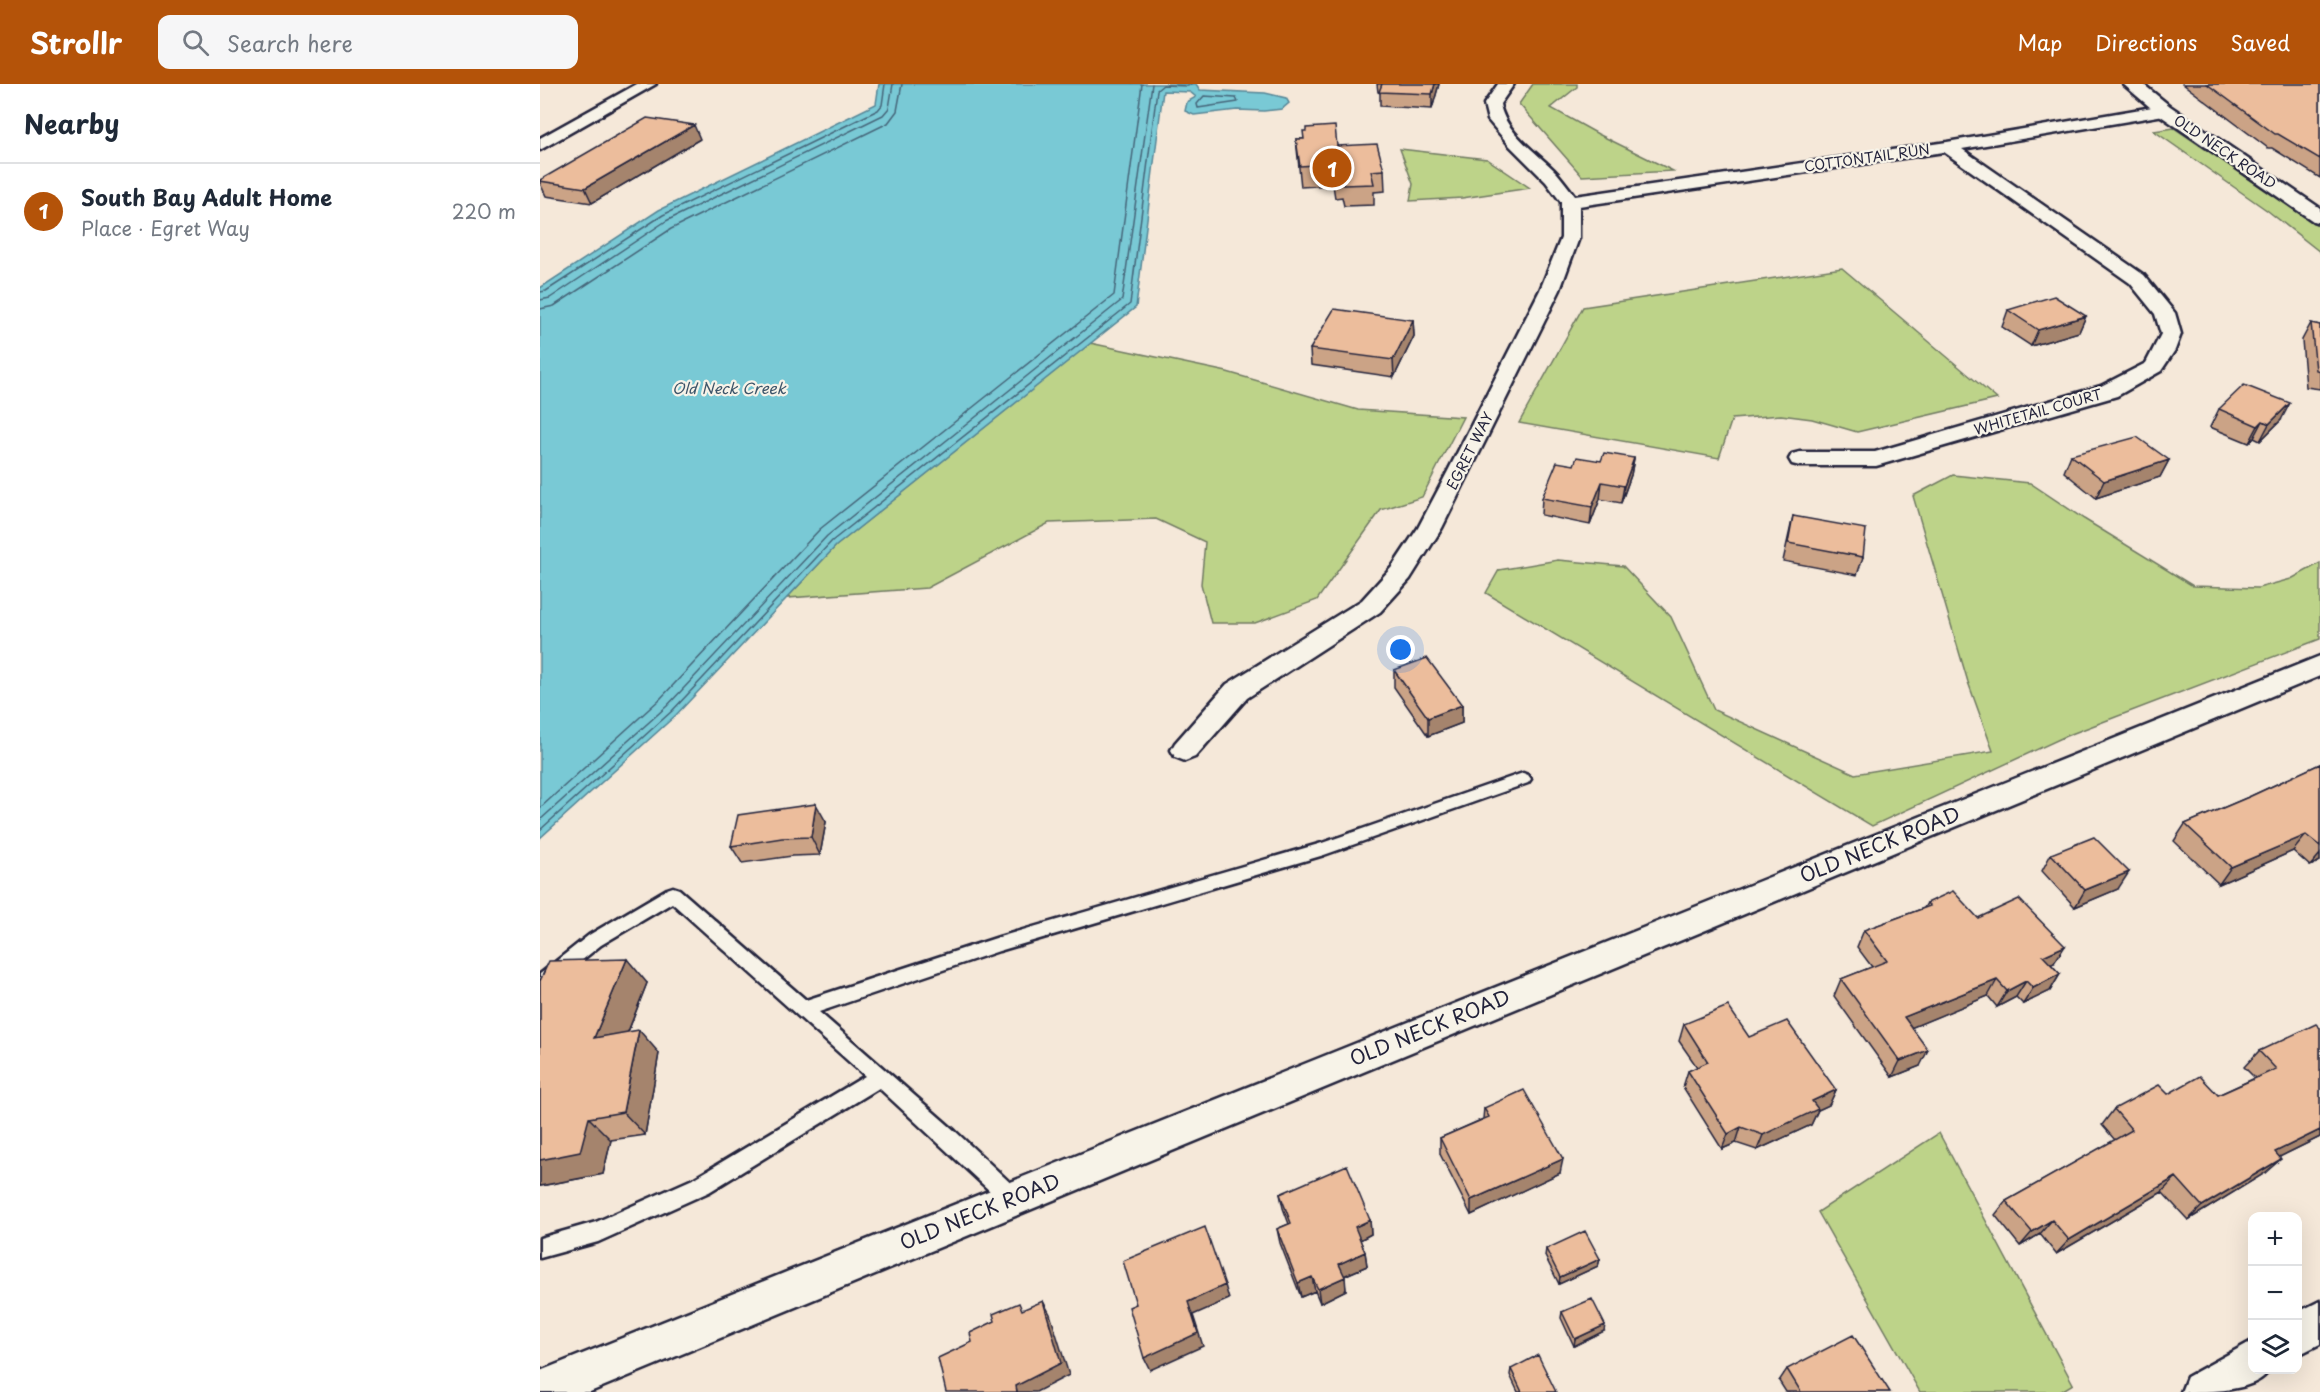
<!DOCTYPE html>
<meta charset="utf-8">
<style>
:root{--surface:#fff;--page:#f6f6f7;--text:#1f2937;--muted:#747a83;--line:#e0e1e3;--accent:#b45309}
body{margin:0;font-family:"Playpen Sans",sans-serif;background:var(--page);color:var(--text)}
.controls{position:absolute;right:18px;bottom:18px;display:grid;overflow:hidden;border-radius:12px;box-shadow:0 6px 24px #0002}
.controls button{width:54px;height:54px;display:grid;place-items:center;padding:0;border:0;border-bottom:2px solid var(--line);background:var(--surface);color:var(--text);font:30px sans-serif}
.you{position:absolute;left:861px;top:566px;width:21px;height:21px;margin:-15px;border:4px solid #fff;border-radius:50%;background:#1a73e8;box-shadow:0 0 0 9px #1a73e833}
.badge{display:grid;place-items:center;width:39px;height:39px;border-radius:50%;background:var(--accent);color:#fff;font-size:20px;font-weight:700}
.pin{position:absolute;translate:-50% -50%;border:3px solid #fff;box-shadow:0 2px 6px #0006}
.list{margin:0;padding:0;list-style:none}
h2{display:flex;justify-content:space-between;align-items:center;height:78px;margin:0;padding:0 24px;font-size:26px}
h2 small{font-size:20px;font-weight:400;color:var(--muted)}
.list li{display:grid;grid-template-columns:39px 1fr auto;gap:18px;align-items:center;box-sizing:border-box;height:96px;padding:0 24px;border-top:2px solid var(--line)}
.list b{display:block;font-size:22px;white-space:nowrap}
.list p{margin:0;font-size:20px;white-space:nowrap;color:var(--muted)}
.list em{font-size:20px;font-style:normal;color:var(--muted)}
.icon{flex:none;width:33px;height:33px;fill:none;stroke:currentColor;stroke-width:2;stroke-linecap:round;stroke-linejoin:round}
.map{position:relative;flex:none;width:1780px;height:1308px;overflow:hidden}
header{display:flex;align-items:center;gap:36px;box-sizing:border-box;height:84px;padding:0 30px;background:var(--accent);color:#fff}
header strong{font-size:28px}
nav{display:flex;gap:33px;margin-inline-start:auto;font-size:21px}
.search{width:420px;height:54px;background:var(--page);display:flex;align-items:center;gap:15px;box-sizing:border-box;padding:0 21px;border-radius:12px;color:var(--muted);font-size:22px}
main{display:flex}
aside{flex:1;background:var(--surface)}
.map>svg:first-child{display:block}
.green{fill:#bdd389;stroke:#707a62;stroke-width:1.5}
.water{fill:#79c9d5;stroke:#568697;stroke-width:1.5}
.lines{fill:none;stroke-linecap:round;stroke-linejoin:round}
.shore{stroke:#456579;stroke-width:1.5}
.lane-casing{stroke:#22223b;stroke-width:5}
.street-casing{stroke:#22223b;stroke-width:5}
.secondary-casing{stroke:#22223b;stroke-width:5}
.lane{fill:#f7f3e8;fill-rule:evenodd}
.street{fill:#f7f3e8;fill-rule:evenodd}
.secondary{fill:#f7f3e8;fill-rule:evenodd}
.wall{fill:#cba386;stroke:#22223b;stroke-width:1.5}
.shaded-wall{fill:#a5846d;stroke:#22223b;stroke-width:1.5}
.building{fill:#ecbd9c;stroke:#22223b;stroke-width:1.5}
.labels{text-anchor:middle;stroke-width:4.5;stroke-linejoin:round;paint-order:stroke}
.far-street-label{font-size:14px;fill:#22223b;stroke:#f7f3e8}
.far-water-label{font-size:15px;font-style:italic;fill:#3c5469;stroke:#f7f3e8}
.near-street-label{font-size:20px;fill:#22223b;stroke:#f7f3e8}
</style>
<header>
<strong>Strollr</strong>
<div class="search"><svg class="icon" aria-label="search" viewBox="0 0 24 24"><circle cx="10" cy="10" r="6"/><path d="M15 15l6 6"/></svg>Search here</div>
<nav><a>Map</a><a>Directions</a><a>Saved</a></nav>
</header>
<main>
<aside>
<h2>Nearby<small></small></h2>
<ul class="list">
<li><span class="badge">1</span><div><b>South Bay Adult Home</b><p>Place · Egret Way</p></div><em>220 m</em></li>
</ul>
</aside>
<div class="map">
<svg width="1780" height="1308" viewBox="0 0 1780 1308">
<rect width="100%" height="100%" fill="#f5e8d9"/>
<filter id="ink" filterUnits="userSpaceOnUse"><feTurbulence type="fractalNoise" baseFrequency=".0167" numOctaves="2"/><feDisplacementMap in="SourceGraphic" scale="12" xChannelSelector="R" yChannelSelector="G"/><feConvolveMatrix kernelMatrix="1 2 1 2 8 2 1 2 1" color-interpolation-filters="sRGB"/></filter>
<g filter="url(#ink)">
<path class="green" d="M 993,0 L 1037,0 L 1037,3 L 1011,24 L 1058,50 L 1133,87 L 1042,92 L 979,20 Z
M 1634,44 L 1780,143 L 1780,168 L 1728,127 L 1614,47 Z
M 860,65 L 947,75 L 990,104 L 922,114 L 870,117 L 873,100 Z
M 1302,184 L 1457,315 L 1317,348 L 1272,335 L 1241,331 L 1192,335 L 1179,374 L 979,339 L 1043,223 Z
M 550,259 L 687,288 L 818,326 L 923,333 L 882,413 L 841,426 L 777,516 L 715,539 L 671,539 L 661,500 L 665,458 L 616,435 L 509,439 L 387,504 L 247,514 L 296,462 Z
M 1413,391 L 1490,399 L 1544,435 L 1653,502 L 1718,504 L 1751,495 L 1780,479 L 1780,555 L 1526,652 L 1332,742 L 946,509 L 959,486 L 1018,476 L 1083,482 L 1131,533 L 1174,626 L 1315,690 L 1453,667 L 1428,598 L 1373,412 Z
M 1399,1049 L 1533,1300 L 1520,1308 L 1380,1308 L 1278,1128 Z"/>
<path class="water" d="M 339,0 L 656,0 L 660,6 L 725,9 L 746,14 L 749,19 L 742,25 L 724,27 L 697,26 L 654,31 L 645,27 L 647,18 L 656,13 L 650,8 L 623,7 L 596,223 L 296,462 L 136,631 L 0,754 L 0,204 L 119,126 L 336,20 Z"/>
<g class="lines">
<path class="shore" d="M 664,12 L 696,14 L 698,18 L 658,24 L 657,20 Z
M 0,208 L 6,207 L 123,131 L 338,26 L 342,21 L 345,0
M 0,216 L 10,214 L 126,137 L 343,31 L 349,24 L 353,0
M 0,225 L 14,222 L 131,145 L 348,39 L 357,27 L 362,0
M 0,724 L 120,615 L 280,445 L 574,211 L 602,0
M 0,736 L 127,622 L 287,452 L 582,216 L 612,0
M 0,746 L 132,627 L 292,457 L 590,220 L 617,6 L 623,1 L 648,2 L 651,0"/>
<g class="lane-casing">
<path id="lane" d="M 983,689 L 988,691 L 991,695 L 988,699 L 784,771 L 459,867 L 279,928 L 415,1047 L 479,1107 L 482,1114 L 479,1121 L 472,1124 L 465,1121 L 339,1004 L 169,1108 L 58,1158 L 0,1174 L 0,1154 L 56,1138 L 155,1094 L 325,992 L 132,819 L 61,861 L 6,905 L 0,908 L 0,890 L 49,851 L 127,805 L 133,803 L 139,805 L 266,916 L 459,853 L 782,759 Z"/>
</g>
<g class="street-casing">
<path id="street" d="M 97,0 L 116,0 L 0,66 L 0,54 Z
M 958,0 L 974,0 L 960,20 C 965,49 998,69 1017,89 C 1023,96 1029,104 1035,112 L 1407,58 L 1624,21 L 1630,23 L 1632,26 L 1624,31 L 1422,65 L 1604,191 L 1635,229 L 1641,250 L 1635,266 L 1621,287 L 1577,312 L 1336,382 L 1260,382 L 1252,380 L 1249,375 L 1252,370 L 1260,368 L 1335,368 L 1561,302 L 1606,279 L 1621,250 L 1615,230 L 1590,199 L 1404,68 L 1039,122 L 1039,154 L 1020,206 L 902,444 L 870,495 L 840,528 L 707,614 L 655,673 L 645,677 L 635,673 L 631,666 L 635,659 L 687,600 L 822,516 L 852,483 L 878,444 L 907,389 L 1000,206 L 1021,154 L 1021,118 L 1006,98 L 970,62 L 948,36 L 944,20 Z
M 1780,572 L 1780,592 L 50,1308 L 0,1308 L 0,1287 Z
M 1780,1217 L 1780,1260 L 1758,1271 L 1758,1228 Z
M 1712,1257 L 1712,1286 L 1729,1286 C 1717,1308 1667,1308 1641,1308 L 1647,1293 Z"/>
</g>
<g class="secondary-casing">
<path id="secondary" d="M 1583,0 L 1603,0 L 1630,22 L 1780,124 L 1780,139 L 1773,137 L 1618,30 Z"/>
</g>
<use href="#lane" class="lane"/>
<use href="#street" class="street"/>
<use href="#secondary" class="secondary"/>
</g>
<path class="wall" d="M 837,0 L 899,0 L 892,25 L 840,22 L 840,9 L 838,8 Z
M 1643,0 L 1780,0 L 1780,94 L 1732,64 L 1728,64 Z
M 160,55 L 52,119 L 6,112 L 0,99 L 0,97 Z
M 756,55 L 763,55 L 797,62 L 844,86 L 845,107 L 834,108 L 834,121 L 804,122 L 802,113 L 795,114 L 793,101 L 761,103 Z
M 1468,226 L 1546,232 L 1539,248 L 1491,262 L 1462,243 Z
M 873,236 L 874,252 L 854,293 L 771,281 L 770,265 Z
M 1771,239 L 1780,241 L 1780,305 L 1766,303 L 1762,256 Z
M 1679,325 L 1741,336 L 1720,357 L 1714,354 L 1709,359 L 1670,343 Z
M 1531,371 L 1629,376 L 1620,393 L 1556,414 L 1524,388 Z
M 1094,374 L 1091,391 L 1081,419 L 1060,415 L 1050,441 L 1001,431 L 1002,414 L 1034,381 Z
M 1253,432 L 1323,473 L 1317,491 L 1243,477 Z
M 854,586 L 922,621 L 922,639 L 888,652 L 854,603 Z
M 1780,680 L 1780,777 L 1770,782 L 1753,767 L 1679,800 L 1634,757 L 1645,740 L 1711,712 Z
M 286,738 L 280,771 L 252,772 L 202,779 L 191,762 Z
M 1511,770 L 1578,805 L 1535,823 L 1502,787 Z
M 1387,819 L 1438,834 L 1514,879 L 1511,880 L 1520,890 L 1510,907 L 1483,920 L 1476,913 L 1457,923 L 1448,912 L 1372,943 L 1380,982 L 1352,993 L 1294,912 L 1301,895 L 1332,883 L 1317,863 L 1324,846 L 1384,824 Z
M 0,897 L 107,899 L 88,948 L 119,969 L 105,1051 L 71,1056 L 63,1090 L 0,1102 Z
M 1144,940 L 1209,953 L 1296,1006 L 1289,1021 L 1278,1026 L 1271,1041 L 1217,1066 L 1196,1059 L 1182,1065 L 1143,1003 L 1148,987 L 1157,983 L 1139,957 Z
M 1780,944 L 1780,1053 L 1739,1073 L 1725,1089 L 1648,1136 L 1622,1108 L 1516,1170 L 1500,1150 L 1480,1162 L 1455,1131 L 1466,1117 L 1575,1056 L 1562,1041 L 1574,1025 L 1628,1010 L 1678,1011 L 1715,994 L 1704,983 L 1719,967 Z
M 944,1024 L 1020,1089 L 931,1131 L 900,1070 L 900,1054 L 943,1035 Z
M 740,1110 L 830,1136 L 831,1150 L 820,1156 L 825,1168 L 827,1182 L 804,1192 L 806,1206 L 780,1219 L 775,1207 L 761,1213 L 740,1159 L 737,1145 L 749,1140 L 743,1124 Z
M 1006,1165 L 1060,1175 L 1058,1182 L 1019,1200 L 1005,1172 Z
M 1022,1228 L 1064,1247 L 1034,1262 L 1021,1234 Z
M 971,1285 L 1016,1308 L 978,1308 L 970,1291 Z
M 1247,1285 L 1350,1308 L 1246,1308 L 1239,1297 Z"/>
<path class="shaded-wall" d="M 895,0 L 899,0 L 892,25 L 892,10 Z
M 154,41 L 160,55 L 52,119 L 45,104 Z
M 1546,232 L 1539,248 L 1491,262 L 1498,246 Z
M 873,236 L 874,252 L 854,293 L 853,276 Z
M 1750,319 L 1741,336 L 1720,357 L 1729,340 Z
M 1723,337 L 1714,354 L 1709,359 L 1718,342 Z
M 1094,374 L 1091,391 L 1081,419 L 1084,402 Z
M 1629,376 L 1620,393 L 1556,414 L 1564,397 Z
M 1062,398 L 1060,415 L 1050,441 L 1052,423 Z
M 922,621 L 922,639 L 888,652 L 888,634 Z
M 276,720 L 286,738 L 280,771 L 271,753 Z
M 1766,751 L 1753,767 L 1679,800 L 1691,783 Z
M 1780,770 L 1780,777 L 1770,782 Z
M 1589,788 L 1578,805 L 1535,823 L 1545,806 Z
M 1525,862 L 1514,879 L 1493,889 L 1503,872 Z
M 87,875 L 107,899 L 76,978 L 54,954 Z
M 1520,890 L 1510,907 L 1483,920 L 1493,904 Z
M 1457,896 L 1448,912 L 1356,950 L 1364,933 Z
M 1486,897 L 1476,913 L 1457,923 L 1467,907 Z
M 99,946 L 119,969 L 105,1051 L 83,1028 Z
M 1388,966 L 1380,982 L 1352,993 L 1360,977 Z
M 1296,1006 L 1289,1021 L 1278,1026 L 1271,1041 L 1217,1066 L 1223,1051 L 1272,1017 Z
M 49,1034 L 71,1056 L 63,1090 L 0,1102 L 0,1076 Z
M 1201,1043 L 1196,1059 L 1182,1065 L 1188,1050 Z
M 1780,1046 L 1780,1053 L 1719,1083 L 1735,1068 Z
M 1023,1075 L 1020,1089 L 931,1131 L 931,1116 Z
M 1741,1075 L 1725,1089 L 1648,1136 L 1662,1122 Z
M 1636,1093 L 1622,1108 L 1516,1170 L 1529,1156 Z
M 830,1136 L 831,1150 L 816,1158 L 815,1143 Z
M 1512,1136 L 1500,1150 L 1480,1162 L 1492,1148 Z
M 825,1168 L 827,1182 L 801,1193 L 799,1180 Z
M 1060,1175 L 1058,1182 L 1019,1200 L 1020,1193 Z
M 772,1193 L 775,1207 L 761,1213 L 758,1199 Z
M 805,1193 L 806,1206 L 780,1219 L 778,1205 Z
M 685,1201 L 689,1215 L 653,1231 L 663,1262 L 610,1286 L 604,1274 L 648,1218 Z
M 503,1217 L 510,1230 L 529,1291 L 496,1308 L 477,1308 L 476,1302 Z
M 1065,1241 L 1064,1247 L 1034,1262 L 1035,1255 Z"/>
<path class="building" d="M 842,0 L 895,0 L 892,10 L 839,8 Z
M 1667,0 L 1780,0 L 1780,75 L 1738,50 L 1735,50 Z
M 107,34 L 154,41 L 45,104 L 0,97 L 0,96 Z
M 795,42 L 797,62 L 837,60 L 844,86 L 831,87 L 834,100 L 803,101 L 801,92 L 794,93 L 791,80 L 760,82 L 756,55 L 764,55 L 763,47 L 766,47 L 766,44 Z
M 1514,212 L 1546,232 L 1498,246 L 1468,226 Z
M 794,225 L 873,236 L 853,276 L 770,265 Z
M 1771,239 L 1780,241 L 1780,287 L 1776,286 Z
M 1704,301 L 1750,319 L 1729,340 L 1723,337 L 1718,342 L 1679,325 Z
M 1597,353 L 1629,376 L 1564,397 L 1531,371 Z
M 1064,369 L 1094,374 L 1084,402 L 1062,398 L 1052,423 L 1002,414 L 1017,378 L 1034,381 L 1037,373 L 1061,377 Z
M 1253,432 L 1326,445 L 1323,473 L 1248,459 Z
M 887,574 L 922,621 L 888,634 L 854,586 Z
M 1780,680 L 1780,762 L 1766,751 L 1691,783 L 1645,740 L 1711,712 Z
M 276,720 L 271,753 L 242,754 L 191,762 L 198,731 Z
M 1554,753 L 1589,788 L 1545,806 L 1511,770 Z
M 1413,807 L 1438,834 L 1479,815 L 1525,862 L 1503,872 L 1520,890 L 1493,904 L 1486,897 L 1467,907 L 1457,896 L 1364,933 L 1388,966 L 1360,977 L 1301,895 L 1347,877 L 1324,846 L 1390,822 L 1387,819 Z
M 87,875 L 54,954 L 99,946 L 83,1028 L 49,1034 L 40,1068 L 0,1076 L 0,897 L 9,877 Z
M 1188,922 L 1209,953 L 1247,937 L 1296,1006 L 1272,1017 L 1278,1025 L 1223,1051 L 1201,1043 L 1188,1050 L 1148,987 L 1168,978 L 1144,940 Z
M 1776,940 L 1780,944 L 1780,1046 L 1735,1068 L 1741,1075 L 1662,1122 L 1636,1093 L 1529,1156 L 1512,1136 L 1492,1148 L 1466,1117 L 1592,1046 L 1574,1025 L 1619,1001 L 1628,1010 L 1660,992 L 1678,1011 L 1736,985 L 1719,967 Z
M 984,1006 L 1023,1075 L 931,1116 L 900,1054 L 949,1033 L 944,1024 Z
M 807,1081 L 830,1136 L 815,1143 L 825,1168 L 799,1180 L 805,1193 L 778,1205 L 772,1193 L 758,1199 L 737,1145 L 751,1139 L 740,1110 Z
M 665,1143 L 685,1201 L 648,1218 L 658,1249 L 604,1274 L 589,1223 L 596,1220 L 583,1177 Z
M 1045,1147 L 1060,1175 L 1020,1193 L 1006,1165 Z
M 1052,1215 L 1065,1241 L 1035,1255 L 1022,1228 Z
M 503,1217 L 521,1279 L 476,1302 L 477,1308 L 406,1308 L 398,1274 L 432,1258 L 430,1249 L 455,1237 L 453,1230 L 479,1219 L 482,1226 Z
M 1313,1251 L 1350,1308 L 1261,1308 L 1247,1285 Z
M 998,1271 L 1016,1308 L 982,1308 L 971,1285 Z"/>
</g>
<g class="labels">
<g class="far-street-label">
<text transform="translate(1685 68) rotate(34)" y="5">OLD NECK ROAD</text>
<text transform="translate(1327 74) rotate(-8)" y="5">COTTONTAIL RUN</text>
<text transform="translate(1498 328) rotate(-16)" y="5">WHITETAIL COURT</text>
<text transform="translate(930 367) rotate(-63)" y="5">EGRET WAY</text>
</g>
<g class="far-water-label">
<text x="189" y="310">Old Neck Creek</text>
</g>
<g class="near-street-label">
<text transform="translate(1340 761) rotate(-22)" y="7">OLD NECK ROAD</text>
<text transform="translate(890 944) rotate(-22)" y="7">OLD NECK ROAD</text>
<text transform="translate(440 1128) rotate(-22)" y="7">OLD NECK ROAD</text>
</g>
</g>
</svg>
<div class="controls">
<button>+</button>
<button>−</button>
<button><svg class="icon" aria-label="layers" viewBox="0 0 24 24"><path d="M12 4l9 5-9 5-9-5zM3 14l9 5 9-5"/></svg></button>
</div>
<div class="you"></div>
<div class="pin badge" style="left:792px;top:84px">1</div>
</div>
</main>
